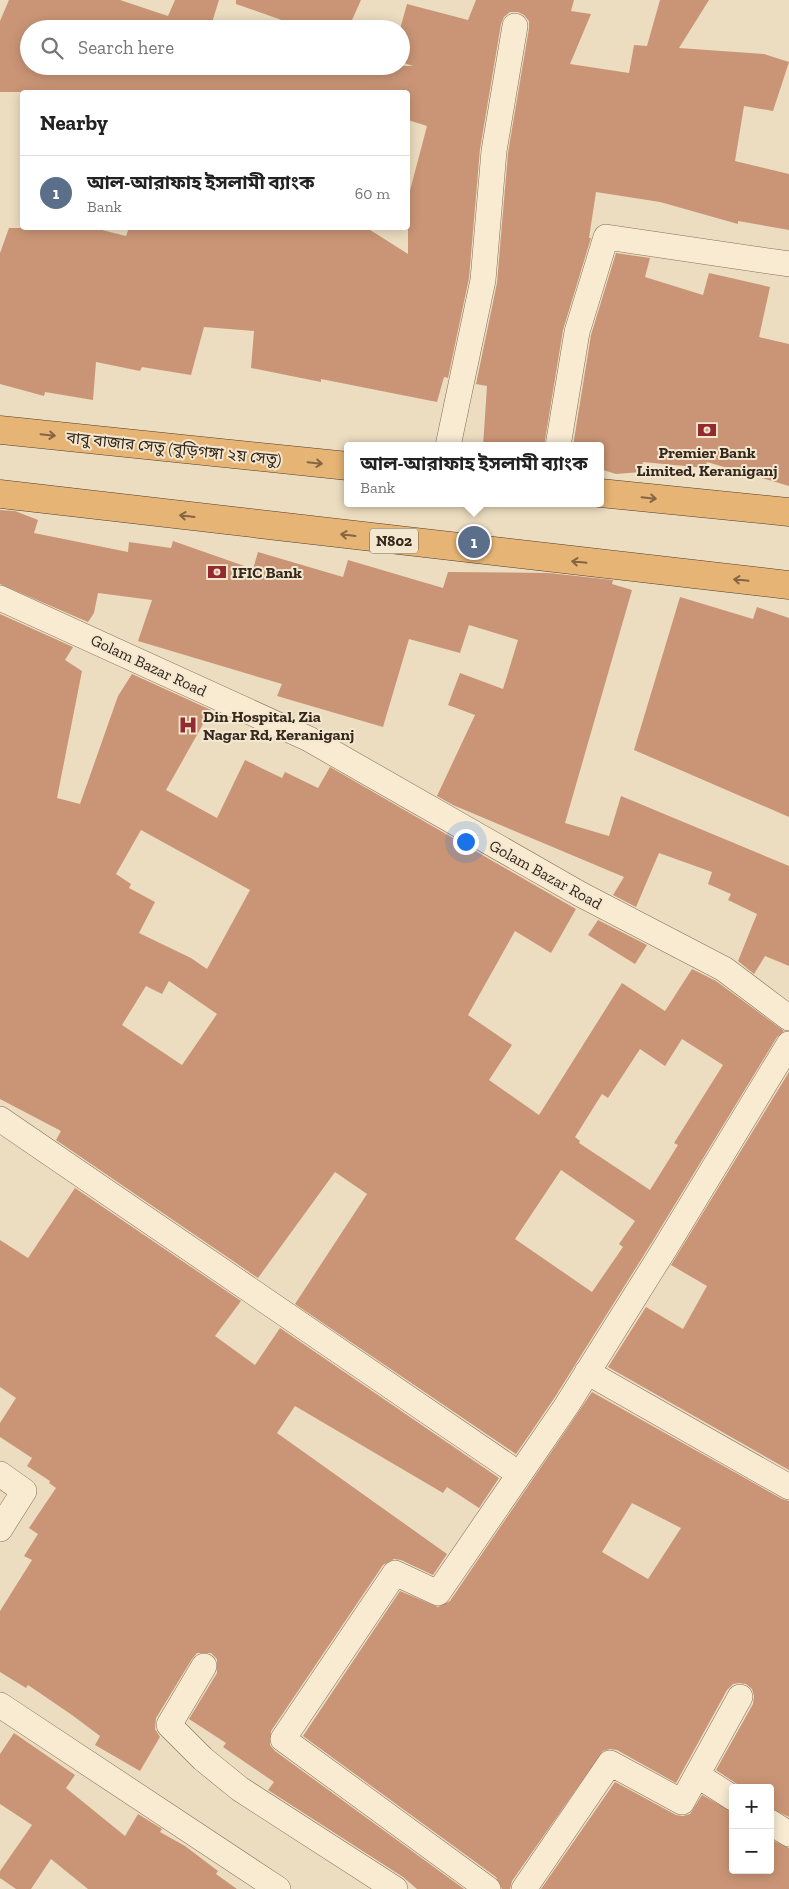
<!DOCTYPE html>
<meta charset="utf-8">
<style>
:root{--surface:#fff;--page:#f6f6f6;--text:#222;--muted:#767676;--line:#e0e0e0;--accent:#922a30}
body{margin:0;font-family:"Zilla Slab","Noto Sans Bengali",serif;background:var(--page);color:var(--text)}
.controls{position:absolute;right:15px;bottom:15px;display:grid;overflow:hidden;border-radius:5px;box-shadow:0 2px 12px #0003}
.controls button{width:45px;height:45px;display:grid;place-items:center;padding:0;border:0;border-bottom:1px solid var(--line);background:var(--surface);color:var(--text);font:25px sans-serif}
.you{position:absolute;left:465px;top:841px;width:18px;height:18px;margin:-12px;border:4px solid #fff;border-radius:50%;background:#1a73e8;box-shadow:0 0 0 8px #1a73e833}
.badge{display:grid;place-items:center;width:32px;height:32px;border-radius:50%;background:var(--accent);color:#fff;font-size:16px;font-weight:700}
.pin{position:absolute;translate:-50% -50%;border:2px solid #fff;box-shadow:0 1px 5px #0006}
.popup{position:absolute;left:344px;top:442px;width:260px;height:65px;box-sizing:border-box;display:grid;place-content:center;border-radius:5px;background:var(--surface);filter:drop-shadow(0 1px 4px #0005);font-size:16px;white-space:nowrap;color:var(--muted)}
.popup b{font-size:19px;color:var(--text)}
.popup::after{content:'';position:absolute;left:50%;top:100%;margin-left:-10px;border:10px solid transparent;border-top-color:var(--surface)}
.list{margin:0;padding:0;list-style:none}
h2{display:flex;justify-content:space-between;align-items:center;height:65px;margin:0;padding:0 20px;font-size:21px}
h2 small{font-size:16px;font-weight:400;color:var(--muted)}
.list li{display:grid;grid-template-columns:32px 1fr auto;gap:15px;align-items:center;box-sizing:border-box;height:75px;padding:0 20px;border-top:1px solid var(--line)}
.list b{display:block;font-size:19px;white-space:nowrap}
.list p{margin:0;font-size:16px;white-space:nowrap;color:var(--muted)}
.list em{font-size:16px;font-style:normal;color:var(--muted)}
.icon{flex:none;width:28px;height:28px;fill:none;stroke:currentColor;stroke-width:2;stroke-linecap:round;stroke-linejoin:round}
.map{position:relative;flex:none;width:789px;height:1889px;overflow:hidden}
.search{position:absolute;background:var(--surface);box-shadow:0 2px 12px #0003;left:20px;top:20px;width:390px;height:55px;display:flex;align-items:center;gap:12px;box-sizing:border-box;padding:0 18px;border-radius:28px;color:var(--muted);font-size:19px}
.panel{position:absolute;background:var(--surface);box-shadow:0 2px 12px #0003;left:20px;top:90px;width:390px;height:140px;border-radius:5px}
.map>svg:first-child{display:block}
.building{fill:#ca9576;fill-rule:evenodd}
.lines{fill:none;stroke-linecap:round;stroke-linejoin:round}
.minor-casing{stroke:#856e58;stroke-width:26}
.trunk-casing{stroke:#523c2d;stroke-width:29}
.minor{stroke:#f8ebd2;stroke-width:25}
.trunk{stroke:#e6b474;stroke-width:28}
.oneway{stroke:#846644}
.labels{text-anchor:middle;stroke-width:4;stroke-linejoin:round;paint-order:stroke}
.shield{fill:#f4e7cf;stroke:#6e6152;stroke-width:1}
.shield-label{font-size:15px;font-weight:bold;fill:#34271c}
.street-label{font-size:16px;fill:#34271c;stroke:#f4e7cf}
.poi-label{font-size:16px;font-weight:bold;fill:#34271c;stroke:#f4e7cf;text-anchor:start}
</style>
<div class="map">
<svg width="789" height="1889" viewBox="0 0 789 1889">
<rect width="100%" height="100%" fill="#ecddc0"/>
<path class="building" d="M 9,0 L 120,0 L 168,16 L 175,0 L 219,0 L 210,29 L 29,29 L 29,66 L 413,66 L 401,62 L 400,29 L 407,4 L 468,20 L 476,0 L 574,0 L 571,11 L 591,14 L 570,64 L 629,73 L 634,45 L 647,46 L 660,0 L 709,0 L 679,48 L 764,54 L 789,62 L 773,111 L 744,106 L 735,161 L 789,174 L 789,230 L 738,221 L 738,224 L 660,202 L 596,192 L 589,238 L 591,238 L 563,330 L 544,446 L 483,446 L 487,386 L 476,384 L 497,283 L 508,153 L 529,28 L 529,21 L 524,15 L 518,12 L 510,12 L 504,17 L 501,24 L 480,149 L 469,278 L 448,378 L 444,377 L 437,402 L 321,379 L 321,382 L 251,368 L 254,331 L 204,327 L 191,375 L 142,367 L 140,371 L 96,362 L 93,400 L 45,392 L 44,396 L 0,384 L 0,253 L 9,228 L 94,228 L 126,236 L 129,228 L 367,228 L 408,254 L 408,198 L 427,126 L 408,120 L 408,92 L 0,92 L 0,21 Z
M 236,0 L 361,0 L 348,29 L 307,29 L 236,4 Z
M 616,253 L 650,258 L 645,277 L 703,295 L 709,273 L 770,287 L 759,337 L 789,344 L 789,486 L 707,462 L 705,468 L 643,462 L 641,472 L 616,474 L 600,469 L 600,446 L 573,446 L 591,335 Z
M 0,510 L 15,511 L 38,520 L 34,533 L 128,552 L 129,542 L 171,548 L 173,541 L 253,569 L 258,552 L 343,577 L 348,560 L 443,588 L 448,572 L 549,573 L 613,580 L 612,584 L 632,590 L 565,823 L 609,836 L 621,796 L 789,866 L 789,966 L 765,956 L 754,974 L 738,961 L 757,914 L 728,900 L 731,894 L 708,884 L 712,872 L 659,853 L 636,907 L 613,895 L 624,877 L 453,805 L 437,796 L 475,715 L 448,705 L 460,673 L 503,689 L 518,640 L 469,625 L 460,653 L 409,639 L 383,727 L 277,696 L 282,684 L 138,641 L 152,600 L 98,593 L 94,613 L 88,622 L 0,584 Z
M 680,597 L 753,619 L 757,607 L 789,618 L 789,817 L 634,750 Z
M 0,614 L 73,647 L 65,660 L 82,671 L 57,798 L 80,804 L 118,696 L 132,674 L 211,710 L 166,790 L 217,818 L 245,760 L 282,778 L 285,772 L 318,788 L 330,767 L 576,909 L 551,953 L 515,931 L 468,1015 L 512,1045 L 489,1080 L 539,1115 L 622,983 L 665,1011 L 692,969 L 716,981 L 784,1031 L 777,1037 L 652,1242 L 555,1397 L 516,1454 L 295,1304 L 367,1194 L 335,1172 L 258,1278 L 56,1140 L 61,1131 L 0,1099 ZM 141,830 L 250,890 L 207,969 L 191,958 L 139,933 L 155,902 L 129,888 L 131,884 L 116,874 ZM 169,981 L 217,1014 L 182,1065 L 122,1025 L 146,986 L 162,994 ZM 682,1039 L 723,1065 L 674,1143 L 678,1145 L 650,1190 L 579,1143 L 580,1141 L 575,1137 L 602,1094 L 608,1098 L 640,1049 L 665,1066 ZM 561,1170 L 635,1221 L 619,1244 L 623,1247 L 592,1292 L 515,1239 Z
M 598,920 L 647,945 L 635,964 L 588,935 Z
M 789,1072 L 789,1470 L 608,1367 L 646,1307 L 683,1329 L 707,1286 L 671,1265 Z
M 75,1188 L 241,1301 L 215,1336 L 255,1365 L 280,1328 L 499,1478 L 479,1508 L 447,1487 L 443,1493 L 295,1406 L 277,1433 L 447,1554 L 433,1575 L 401,1560 L 394,1559 L 383,1565 L 271,1731 L 270,1745 L 275,1751 L 464,1889 L 417,1889 L 403,1877 L 268,1790 L 274,1782 L 223,1747 L 226,1743 L 189,1719 L 217,1673 L 217,1659 L 211,1653 L 197,1653 L 192,1659 L 156,1718 L 155,1729 L 160,1737 L 140,1771 L 95,1745 L 100,1736 L 72,1715 L 28,1685 L 26,1688 L 0,1672 L 0,1611 L 32,1560 L 24,1556 L 38,1534 L 29,1528 L 56,1488 L 49,1483 L 50,1481 L 27,1466 L 32,1458 L 0,1437 L 0,1423 L 16,1398 L 0,1387 L 0,1240 L 28,1258 Z
M 592,1392 L 782,1499 L 789,1501 L 789,1817 L 770,1808 L 770,1788 L 743,1788 L 716,1770 L 753,1704 L 754,1696 L 752,1689 L 746,1684 L 739,1683 L 733,1684 L 727,1690 L 676,1783 L 617,1750 L 610,1749 L 603,1751 L 512,1881 L 510,1889 L 502,1889 L 496,1877 L 303,1736 L 400,1591 L 438,1607 L 450,1601 ZM 632,1503 L 681,1528 L 648,1579 L 602,1552 Z
M 14,1733 L 75,1775 L 66,1788 L 125,1836 L 138,1814 L 162,1829 L 160,1832 L 185,1846 L 218,1871 L 216,1874 L 237,1889 L 88,1889 L 51,1859 L 31,1889 L 16,1889 L 0,1878 L 0,1871 L 32,1825 L 0,1804 L 0,1754 Z
M 615,1782 L 676,1815 L 683,1816 L 690,1814 L 702,1795 L 733,1812 L 733,1870 L 770,1870 L 770,1839 L 789,1848 L 789,1889 L 541,1889 Z"/>
<g class="lines">
<g class="minor-casing">
<path id="minor" d="M 448,446 L 483,280 L 494,151 L 515,26
M 558,446 L 577,332 L 606,237 L 789,264
M 0,598 L 309,739 L 580,894 L 724,969 L 789,1018
M 0,1119 L 519,1474
M 587,1372 L 789,1487
M 0,1474 L 24,1491 L 0,1529
M 204,1666 L 169,1725 L 203,1759 L 240,1789 L 395,1889
M 0,1705 L 278,1889
M 697,1775 L 733,1798
M 770,1822 L 789,1834
M 488,1889 L 283,1739 L 395,1573 L 438,1593 L 567,1405 L 664,1250 L 789,1044
M 524,1889 L 610,1763 L 682,1802 L 740,1697"/>
</g>
<g class="trunk-casing">
<path id="trunk" d="M 0,430 L 348,466
M 600,493 L 789,512
M 0,494 L 789,585"/>
</g>
<use href="#minor" class="minor"/>
<use href="#trunk" class="trunk"/>
</g>
<defs><path id="oneway-shaft" d="M-6 0H5M1.5-3L5.5 0L1.5 3" fill="none" stroke-width="1.6" stroke-linecap="round" stroke-linejoin="round" transform="scale(1.25)"/></defs>
<g class="oneway">
<use href="#oneway-shaft" transform="translate(48 435) rotate(6)"/>
<use href="#oneway-shaft" transform="translate(315 463) rotate(6)"/>
<use href="#oneway-shaft" transform="translate(649 498) rotate(6)"/>
<use href="#oneway-shaft" transform="translate(187 516) rotate(-173)"/>
<use href="#oneway-shaft" transform="translate(348 535) rotate(-173)"/>
<use href="#oneway-shaft" transform="translate(579 562) rotate(-174)"/>
<use href="#oneway-shaft" transform="translate(741 580) rotate(-174)"/>
</g>
<defs>
<g id="bank-bare" transform="scale(1.5)"><path d="M-6-4H6V4H-6ZM0-2.3a2.3 2.3 0 1 0 0 4.6a2.3 2.3 0 1 0 0-4.6Z" fill="#922a30" stroke="#f4e7cf" stroke-width="2.5" paint-order="stroke"/></g>
<g id="hospital-bare" transform="scale(1.5)"><path d="M-5-5h3v3.5h4V-5h3V5h-3V1.5h-4V5h-3Z" fill="#922a30" stroke="#f4e7cf" stroke-width="2.5" paint-order="stroke"/></g>
</defs>
<g fill-rule="evenodd">
<use href="#bank-bare" x="707" y="430"/>
<use href="#bank-bare" x="217" y="572"/>
<use href="#hospital-bare" x="188" y="725"/>
</g>
<g class="labels">
<rect class="shield" x="370" y="528.5" width="48" height="25" rx="4"/>
<g class="shield-label">
<text x="394" y="546">N802</text>
</g>
<g class="street-label">
<text transform="translate(174 448) rotate(6)" y="6">বাবু বাজার সেতু (বুড়িগঙ্গা ২য় সেতু)</text>
<text transform="translate(149 665) rotate(25)" y="6">Golam Bazar Road</text>
<text transform="translate(546 874) rotate(29)" y="6">Golam Bazar Road</text>
</g>
<g class="poi-label">
<text x="707" y="458" text-anchor="middle">Premier Bank<tspan x="707" dy="18">Limited, Keraniganj</tspan></text>
<text x="232" y="578">IFIC Bank</text>
<text x="203" y="722">Din Hospital, Zia<tspan x="203" dy="18">Nagar Rd, Keraniganj</tspan></text>
</g>
</g>
</svg>
<div class="controls">
<button>+</button>
<button>−</button>
</div>
<div class="you"></div>
<div class="pin badge" style="left:474px;top:542px;background:#5c6f8a">1</div>
<div class="popup"><b>আল-আরাফাহ ইসলামী ব্যাংক</b>Bank</div>
<div class="search"><svg class="icon" aria-label="search" viewBox="0 0 24 24"><circle cx="10" cy="10" r="6"/><path d="M15 15l6 6"/></svg>Search here</div>
<section class="panel">
<h2>Nearby<small></small></h2>
<ul class="list">
<li><span class="badge" style="background:#5c6f8a">1</span><div><b>আল-আরাফাহ ইসলামী ব্যাংক</b><p>Bank</p></div><em>60 m</em></li>
</ul>
</section>
</div>
